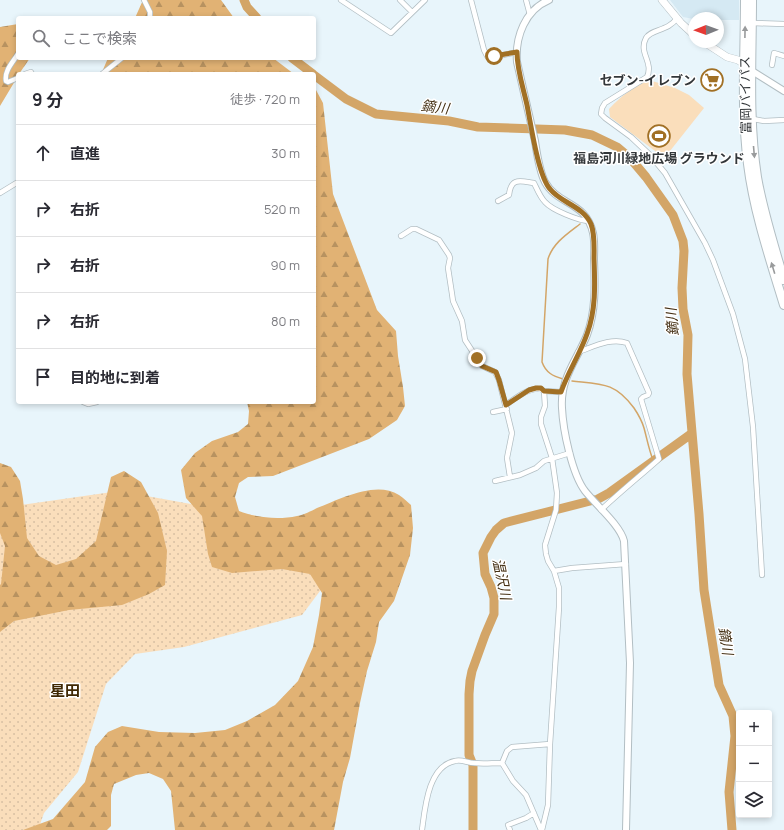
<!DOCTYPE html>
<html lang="ja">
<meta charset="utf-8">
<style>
:root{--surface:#fff;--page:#f2f2f3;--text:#2b2b33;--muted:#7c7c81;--line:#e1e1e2}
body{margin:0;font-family:Manrope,"Noto Sans JP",sans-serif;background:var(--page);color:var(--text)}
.controls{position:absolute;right:12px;bottom:12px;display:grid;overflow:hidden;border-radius:4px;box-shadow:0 2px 6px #0003}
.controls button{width:36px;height:36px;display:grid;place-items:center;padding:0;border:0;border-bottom:1px solid var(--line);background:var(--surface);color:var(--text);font:20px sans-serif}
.compass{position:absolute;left:688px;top:12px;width:36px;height:36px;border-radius:50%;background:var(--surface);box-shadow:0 2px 6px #0003;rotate:269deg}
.stop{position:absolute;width:12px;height:12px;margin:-9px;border:3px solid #a17025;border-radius:50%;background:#fff}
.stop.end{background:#a17025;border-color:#fff;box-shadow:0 1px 4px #0008}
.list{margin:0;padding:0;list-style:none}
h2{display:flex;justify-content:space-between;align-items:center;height:52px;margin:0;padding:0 16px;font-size:17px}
h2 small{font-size:13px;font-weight:400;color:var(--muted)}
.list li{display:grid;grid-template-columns:26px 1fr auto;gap:12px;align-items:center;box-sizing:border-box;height:56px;padding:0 16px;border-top:1px solid var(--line)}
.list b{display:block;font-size:15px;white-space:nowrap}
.list em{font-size:13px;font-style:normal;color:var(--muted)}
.icon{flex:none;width:22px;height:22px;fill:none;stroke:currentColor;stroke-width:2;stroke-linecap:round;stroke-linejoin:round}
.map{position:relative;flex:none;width:784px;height:830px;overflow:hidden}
.search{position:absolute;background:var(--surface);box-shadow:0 2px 6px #0003;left:16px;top:16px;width:300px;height:44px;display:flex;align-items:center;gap:10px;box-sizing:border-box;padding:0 14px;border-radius:4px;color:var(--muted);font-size:15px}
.panel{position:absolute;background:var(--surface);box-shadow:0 2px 6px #0003;left:16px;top:72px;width:300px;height:332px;border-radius:4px}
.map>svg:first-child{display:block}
.built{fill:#d5e9f3}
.grass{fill:url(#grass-dots)}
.forest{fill:url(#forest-firs)}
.garden{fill:#fadebb}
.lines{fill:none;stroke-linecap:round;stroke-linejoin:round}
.stream{stroke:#d3a567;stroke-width:1.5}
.river{stroke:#d3a567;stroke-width:9}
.minor-casing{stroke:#b2bec3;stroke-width:6}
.tertiary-casing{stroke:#b2bec3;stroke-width:8}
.secondary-casing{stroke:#b2bec3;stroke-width:8}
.trunk-casing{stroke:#b2bec3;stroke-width:10}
.minor{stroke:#fff;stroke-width:4.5}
.tertiary{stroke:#fff;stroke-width:6}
.secondary{stroke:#fff;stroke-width:7}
.trunk{stroke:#fff;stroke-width:8}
.oneway{fill:#999b9c}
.route{stroke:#a17025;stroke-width:5}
.labels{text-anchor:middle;stroke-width:3;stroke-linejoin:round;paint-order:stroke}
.poi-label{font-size:13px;font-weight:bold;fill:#33373a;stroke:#fff;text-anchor:end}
.street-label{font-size:13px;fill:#33373a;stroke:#fff}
.water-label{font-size:14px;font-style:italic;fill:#453115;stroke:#fff}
.quarter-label{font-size:15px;font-weight:bold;fill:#402904;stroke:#fff}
</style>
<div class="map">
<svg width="784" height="830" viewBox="0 0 784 830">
<defs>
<pattern id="grass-dots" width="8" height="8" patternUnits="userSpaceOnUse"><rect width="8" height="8" fill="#fadebb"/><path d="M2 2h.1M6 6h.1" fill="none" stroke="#d7bfa2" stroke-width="1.8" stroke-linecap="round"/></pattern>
<pattern id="forest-firs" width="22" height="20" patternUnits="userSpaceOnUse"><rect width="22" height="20" fill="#e1b274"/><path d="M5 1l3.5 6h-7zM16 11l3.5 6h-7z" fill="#b79260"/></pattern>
</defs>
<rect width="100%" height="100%" fill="#e8f5fb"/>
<path class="built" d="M 670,0 L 739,0 L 739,20 L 718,20 L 718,18 L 694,19 L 683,17 Z"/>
<path class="grass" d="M 119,491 L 362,535 L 302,615 L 184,647 L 135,654 L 106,684 L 78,772 L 44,813 L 38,830 L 0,830 L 0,508 Z"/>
<path class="forest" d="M 143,0 L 221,0 L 234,18 L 135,18 Z
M 18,24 L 18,58 L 30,58 L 19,74 L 18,74 L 18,76 L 0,106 L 0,27 Z
M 108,58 L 273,58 L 294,74 L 102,74 L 102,72 Z
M 314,88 L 316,90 L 323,103 L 333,194 L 377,310 L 396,331 L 398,356 L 403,387 L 405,406 L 397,420 L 369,439 L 273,476 L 248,477 L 239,483 L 235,497 L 239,511 C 256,518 279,520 297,516 C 304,515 311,511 317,508 C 340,499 376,480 399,495 C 404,498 407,502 411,505 L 413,528 L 410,555 L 394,601 L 379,622 L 376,642 L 367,671 L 360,703 L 350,758 L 343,782 L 334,830 L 175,830 L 171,791 L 163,779 L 149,773 L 136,775 L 114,784 L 111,795 L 111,826 L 107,830 L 23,830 L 53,819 L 85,782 L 95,747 L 108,732 L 122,726 L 159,732 L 195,733 L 225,730 L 247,721 L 275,705 L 298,681 L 313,647 L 319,615 L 322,593 L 310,574 L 282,569 L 232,573 L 212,567 L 208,554 L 202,516 L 186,498 L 181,470 L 195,453 L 212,441 L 238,432 L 248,424 L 249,411 L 247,402 L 314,402 Z
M 0,463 L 11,467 L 20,481 L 23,499 L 27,538 L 39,556 L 56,565 L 76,559 L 96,541 L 111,477 L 124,471 L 141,482 L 158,513 L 167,551 L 165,585 L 149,594 L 122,605 L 69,610 L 14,621 L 0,632 L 0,585 L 1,584 L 5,546 L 0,533 Z"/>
<path class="garden" d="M 649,80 L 675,88 L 689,95 L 704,108 L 666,156 L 663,157 L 610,117 L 609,109 C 622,95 632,88 649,80 Z"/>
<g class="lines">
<path class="stream" d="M 563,379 C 553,376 546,373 542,362 L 548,259 C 553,243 567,234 580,224
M 572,381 C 601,384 615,382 634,408 C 638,414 642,421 644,428 C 647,439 649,450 653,460"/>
<path class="river" d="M 244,0 L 247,7 L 257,18
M 292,58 L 313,74
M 314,75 L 346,99 L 376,114 L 449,121 L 478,127 L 565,130 L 592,135 L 617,147 L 630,158 L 646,177 L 673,215 L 683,241 L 684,251 L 682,288 L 683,309 L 688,335 L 687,374 L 699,514 L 704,590 L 719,685 L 733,716 L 735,736 L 729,792 L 732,830
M 473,830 L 473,765 L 469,755 L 469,694 L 470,681 L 472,671 L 485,635 L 494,614 L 494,598 L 491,587 L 485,574 L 483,553 L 491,537 L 496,530 L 504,523 L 598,499 L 609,493 L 691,434"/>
<g class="minor-casing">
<path id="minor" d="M 144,0 L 150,12 L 150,18
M 341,0 L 391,33 L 425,0
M 400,0 L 412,12
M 471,0 L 484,50 L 487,56 L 494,57 L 517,52
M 526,0 L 530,15
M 677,18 C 669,31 651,29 646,38 C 638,53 654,62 647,77 L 605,103 L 602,108 L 601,114 L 605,118 L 631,137 L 650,155 L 665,173 L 705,243 L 713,260 L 733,314 L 745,359 L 753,427 L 762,575
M 752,23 L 784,24
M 18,54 C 13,62 4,71 6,81 L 8,82 L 18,78
M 772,65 L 774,53 L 784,56
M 25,74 L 31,72 L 32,74
M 102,74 L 122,58
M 753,119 L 764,121 L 784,120
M 0,193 L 18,182
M 498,201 L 509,195 C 511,177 520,181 534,183 C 537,189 540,197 545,202 C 552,210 579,221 589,221
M 401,236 L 412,229 L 416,229 L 439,240 L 449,255 L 450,258 L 448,268 L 452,294 L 453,301 L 462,321 L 465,340 L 482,366 L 495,372 L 499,380 L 512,433 L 507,458 L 510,477
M 578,352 C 593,347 611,337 627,343 L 649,393 L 648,395 L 643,397 L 641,399 L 659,459 C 640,476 620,492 601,510
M 544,391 L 561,392
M 83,402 L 88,404 L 97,402
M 506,405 C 514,399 534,383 544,391 L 545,406 L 541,417 L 541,424 L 552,458 L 557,493 L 556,510 L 545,545 L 546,554 L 548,561 L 554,571 L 559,588 L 559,607 L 550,744 L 548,805 L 542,830
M 493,412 L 507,409
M 495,481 L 520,475 L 536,468 L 544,461 L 570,453
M 554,571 L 572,568 L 626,564
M 502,763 L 507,751 L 512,747 L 550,744
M 422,830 C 425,808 428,766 455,761 C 461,759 468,763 474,763 C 483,764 492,763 502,763 L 513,781 L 526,795 L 541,830
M 510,830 L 508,825 L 526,818 L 534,813"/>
</g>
<g class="tertiary-casing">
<path id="tertiary" d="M 549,0 C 525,10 515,37 517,62 C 523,88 529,115 535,141 C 537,154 539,170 545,182 C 558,206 586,201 593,233 C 595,242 594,251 594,260 C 595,286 596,310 587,335 C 577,360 560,378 562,408 C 563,430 572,474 585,491 C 596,505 620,525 624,541 L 630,663 L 626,830
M 752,71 L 784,91"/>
</g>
<g class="secondary-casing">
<path id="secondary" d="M 662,0 L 681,23 L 694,35
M 704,42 L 727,57 L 738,60 L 747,66"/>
</g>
<g class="trunk-casing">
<path id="trunk" d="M 745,0 C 745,54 741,110 748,164 C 754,212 770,259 784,305
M 752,0 C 752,59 748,119 757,177 C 763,212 774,246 784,280"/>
</g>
<use href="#minor" class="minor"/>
<use href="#tertiary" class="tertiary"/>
<use href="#secondary" class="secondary"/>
<use href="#trunk" class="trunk"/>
</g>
<defs><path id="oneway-solid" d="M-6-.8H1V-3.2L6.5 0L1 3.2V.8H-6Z"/></defs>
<g class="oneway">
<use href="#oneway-solid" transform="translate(745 32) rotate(-89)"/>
<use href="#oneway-solid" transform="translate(754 152) rotate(85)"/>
<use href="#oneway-solid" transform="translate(773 268) rotate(-107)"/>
</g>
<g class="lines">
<path class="route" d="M 477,358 L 482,366 L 496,372 L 499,380 L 506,405 L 529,390 L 536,388 L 541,388 L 544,391 L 561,392 C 568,372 580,354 587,334 C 596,310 595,285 594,259 C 594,248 595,234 591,224 C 583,206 561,203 550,189 C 538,175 531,125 527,105 C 523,87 517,70 517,52 L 494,56"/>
</g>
<defs>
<g id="supermarket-ring" transform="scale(1.15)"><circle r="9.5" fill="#fff" stroke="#a17025" stroke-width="1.5"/><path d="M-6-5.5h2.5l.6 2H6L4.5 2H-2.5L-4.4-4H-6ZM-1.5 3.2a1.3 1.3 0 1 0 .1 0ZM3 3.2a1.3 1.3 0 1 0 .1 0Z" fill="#a17025"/></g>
<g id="stadium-ring" transform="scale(1.15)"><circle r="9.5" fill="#fff" stroke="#a17025" stroke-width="1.5"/><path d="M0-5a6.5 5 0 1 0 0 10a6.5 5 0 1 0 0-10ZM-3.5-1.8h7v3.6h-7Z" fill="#a17025"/></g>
</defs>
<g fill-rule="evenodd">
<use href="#supermarket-ring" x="712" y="80"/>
<use href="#stadium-ring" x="659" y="136"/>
</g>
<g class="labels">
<g class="poi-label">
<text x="696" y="85">セブン-イレブン</text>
<text x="659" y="163" text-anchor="middle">福島河川緑地広場 グラウンド</text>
</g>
<g class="street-label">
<text transform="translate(745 95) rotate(-91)" y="5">富岡バイパス</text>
</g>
<g class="water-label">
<text transform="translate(435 107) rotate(7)" y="5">鏑川</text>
<text transform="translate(672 322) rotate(-95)" y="5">鏑川</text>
<text transform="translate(502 579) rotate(78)" y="5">温沢川</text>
<text transform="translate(726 641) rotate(81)" y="5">鏑川</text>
</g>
<g class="quarter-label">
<text x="65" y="696">星田</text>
</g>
</g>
</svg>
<div class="controls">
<button>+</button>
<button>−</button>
<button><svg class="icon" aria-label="layers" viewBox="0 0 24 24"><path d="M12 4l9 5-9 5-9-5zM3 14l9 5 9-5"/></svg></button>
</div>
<svg class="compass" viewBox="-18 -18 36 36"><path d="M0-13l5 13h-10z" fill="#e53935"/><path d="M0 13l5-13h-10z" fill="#7c7c81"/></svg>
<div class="stop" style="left:494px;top:56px"></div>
<div class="stop end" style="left:477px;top:358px"></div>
<div class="search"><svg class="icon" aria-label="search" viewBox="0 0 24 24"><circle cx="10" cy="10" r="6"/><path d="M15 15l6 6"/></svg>ここで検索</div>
<section class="panel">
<h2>9 分<small>徒歩 · 720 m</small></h2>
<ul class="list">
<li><svg class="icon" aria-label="ahead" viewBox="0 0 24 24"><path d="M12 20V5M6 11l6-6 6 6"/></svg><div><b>直進</b></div><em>30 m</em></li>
<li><svg class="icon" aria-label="right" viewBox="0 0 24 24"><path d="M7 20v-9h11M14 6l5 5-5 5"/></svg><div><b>右折</b></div><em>520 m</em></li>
<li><svg class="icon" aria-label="right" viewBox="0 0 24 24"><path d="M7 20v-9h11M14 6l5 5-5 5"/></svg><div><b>右折</b></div><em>90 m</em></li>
<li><svg class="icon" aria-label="right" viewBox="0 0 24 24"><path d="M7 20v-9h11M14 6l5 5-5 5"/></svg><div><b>右折</b></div><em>80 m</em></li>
<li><svg class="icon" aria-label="arrive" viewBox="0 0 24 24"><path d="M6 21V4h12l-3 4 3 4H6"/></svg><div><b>目的地に到着</b></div></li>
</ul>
</section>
</div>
